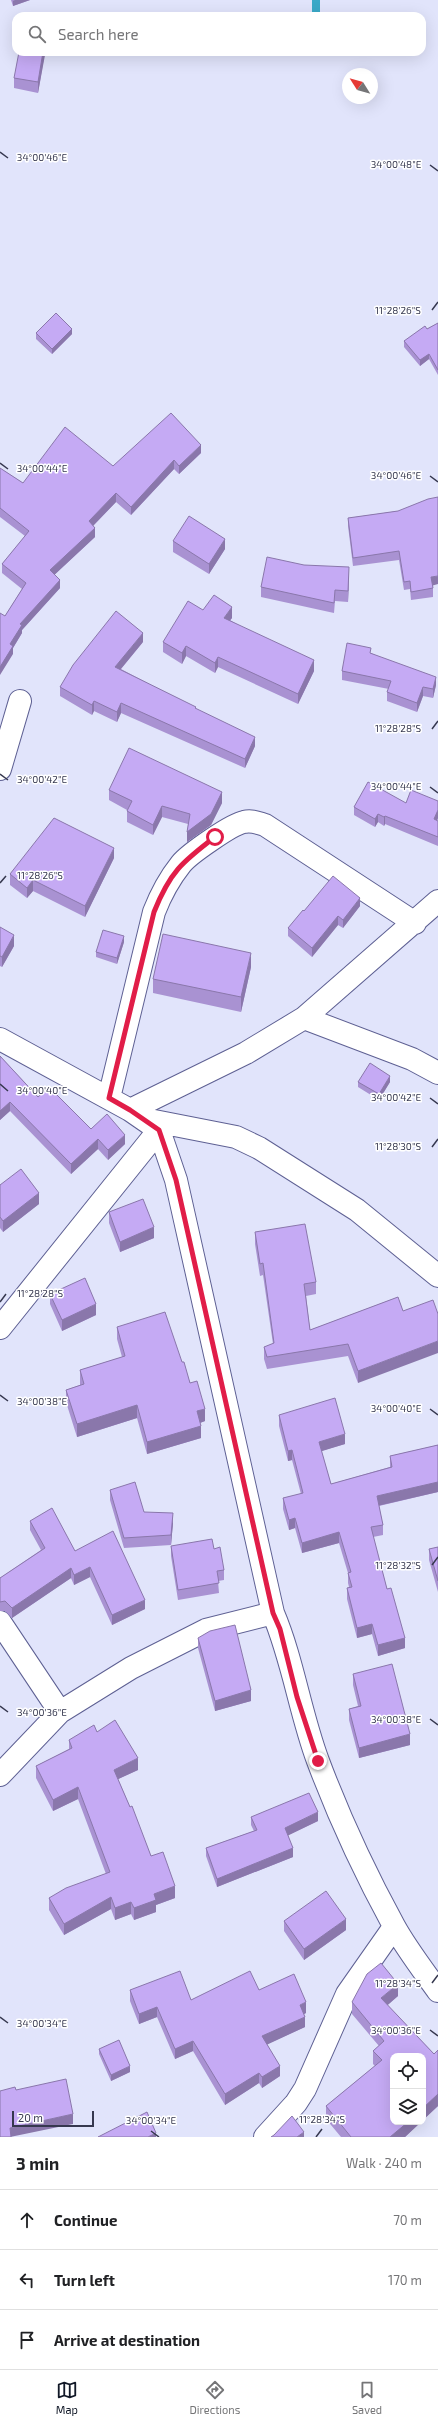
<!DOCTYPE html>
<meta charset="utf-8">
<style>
:root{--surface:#fff;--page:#f6f6f6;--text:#202124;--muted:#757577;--line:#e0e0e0;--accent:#111827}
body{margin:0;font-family:"Exo 2",sans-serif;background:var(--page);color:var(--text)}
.controls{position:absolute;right:12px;bottom:12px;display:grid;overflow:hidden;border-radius:8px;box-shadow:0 4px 16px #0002}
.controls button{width:36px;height:36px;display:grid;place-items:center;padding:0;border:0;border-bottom:1px solid var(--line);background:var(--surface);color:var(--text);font:20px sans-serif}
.compass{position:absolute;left:342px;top:68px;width:36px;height:36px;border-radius:50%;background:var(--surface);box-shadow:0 4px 16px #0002;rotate:307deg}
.scale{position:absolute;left:12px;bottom:10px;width:82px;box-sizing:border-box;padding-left:4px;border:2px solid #36384f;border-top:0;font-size:11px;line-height:14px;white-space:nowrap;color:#36384f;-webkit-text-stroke:3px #fff;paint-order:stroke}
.stop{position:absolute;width:12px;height:12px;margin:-9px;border:3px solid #e11d48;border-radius:50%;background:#fff}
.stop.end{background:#e11d48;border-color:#fff;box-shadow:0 1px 4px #0008}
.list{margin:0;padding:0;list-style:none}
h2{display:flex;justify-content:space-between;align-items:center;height:52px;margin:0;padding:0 16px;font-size:17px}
h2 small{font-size:13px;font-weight:400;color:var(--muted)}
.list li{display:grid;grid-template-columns:26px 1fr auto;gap:12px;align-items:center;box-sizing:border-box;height:60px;padding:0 16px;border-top:1px solid var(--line)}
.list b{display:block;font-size:15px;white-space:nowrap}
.list em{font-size:13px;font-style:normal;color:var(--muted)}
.icon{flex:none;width:22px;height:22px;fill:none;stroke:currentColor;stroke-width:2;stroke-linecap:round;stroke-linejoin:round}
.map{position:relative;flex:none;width:438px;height:2137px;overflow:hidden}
.search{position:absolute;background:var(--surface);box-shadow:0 4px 16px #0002;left:12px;right:12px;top:12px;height:44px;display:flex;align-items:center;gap:10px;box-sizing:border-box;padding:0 14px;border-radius:12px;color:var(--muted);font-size:15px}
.sheet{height:232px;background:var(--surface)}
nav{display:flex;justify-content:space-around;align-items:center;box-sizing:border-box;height:56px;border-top:1px solid var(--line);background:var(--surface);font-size:11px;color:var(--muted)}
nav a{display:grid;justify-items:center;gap:2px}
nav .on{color:var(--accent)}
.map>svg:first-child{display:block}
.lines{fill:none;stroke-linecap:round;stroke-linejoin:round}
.stream{stroke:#3ba9c8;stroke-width:8}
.minor-casing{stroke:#5e6093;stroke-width:24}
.minor{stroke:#fff;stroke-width:22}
.wall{fill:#a992d2}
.shaded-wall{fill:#8a77ab}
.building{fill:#c5aaf4;stroke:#8a77ab}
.route{stroke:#e11d48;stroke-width:5}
.ticks{fill:none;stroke:#36384f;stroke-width:1.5}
.ticks-label{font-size:10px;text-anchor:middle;fill:#36384f;stroke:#fff;stroke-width:3;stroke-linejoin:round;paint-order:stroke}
</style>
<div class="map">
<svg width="438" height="2137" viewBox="0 0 438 2137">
<rect width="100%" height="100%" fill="#e1e4fb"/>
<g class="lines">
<path class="stream" d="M 316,0 L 316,16"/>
<g class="minor-casing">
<path id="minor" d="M 0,769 L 20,701
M 304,1018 L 438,901
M 0,1039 L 130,1110 L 159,1130 L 176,1180 L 273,1613 C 293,1660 300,1713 318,1761 C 339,1817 365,1873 394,1926 C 406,1948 423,1970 438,1991
M 109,1098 L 154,912 C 161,894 169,879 181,864 C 189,854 232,824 244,822 C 252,820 258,823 265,825 L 415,923
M 130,1110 L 246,1053 L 304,1018 L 412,1059 L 438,1073
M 144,1119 L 236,1137 L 259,1148 L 357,1210 L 438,1276
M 0,1328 L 159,1130
M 0,1622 L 60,1712
M 0,1775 L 60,1712 L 131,1668 L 206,1630 L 273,1613
M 265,2137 L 296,2103 L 305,2089 L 347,1994 L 394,1927"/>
</g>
<use href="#minor" class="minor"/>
</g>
<path class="wall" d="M 11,0 L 30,0 L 13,6 Z
M 45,52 L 38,93 L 14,88 L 14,78 Z
M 438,323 L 438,375 L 429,359 L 420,366 L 404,347 L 404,341 Z
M 36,333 L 72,334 L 52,354 L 36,339 Z
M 201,453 L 179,474 L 174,469 L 131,515 L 116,502 L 93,526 L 95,537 L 54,575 L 60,588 L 22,630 L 22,633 L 13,648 L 13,654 L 5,616 L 22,589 L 2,573 L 2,564 L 25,536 L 0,517 L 0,468 L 23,483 L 113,466 Z
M 398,511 L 433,585 L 433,597 L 411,600 L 410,589 L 404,590 L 399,560 L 353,566 L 348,526 L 348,518 Z
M 173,541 L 225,549 L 209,574 L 173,552 Z
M 304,565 L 349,577 L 348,602 L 335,601 L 334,613 L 261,597 L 261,587 Z
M 203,610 L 232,618 L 230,620 L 314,671 L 298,704 L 218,667 L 215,673 L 186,656 L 182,664 L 163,652 L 163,642 Z
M 143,642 L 121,669 L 196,709 L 255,746 L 245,768 L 121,713 L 117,722 L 94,711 L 92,715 L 60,696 L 60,687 Z
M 371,653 L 436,685 L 433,698 L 423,696 L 417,712 L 387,701 L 387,692 L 389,689 L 342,680 L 342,671 Z
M 109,790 L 222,803 L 211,825 L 187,842 L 188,824 L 162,817 L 153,835 L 127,822 L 127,810 L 109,800 Z
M 438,801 L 438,818 L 437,821 L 438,821 L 438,846 L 385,824 L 384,826 L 378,822 L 375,827 L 354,815 L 354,807 Z
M 114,858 L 85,917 L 33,891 L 27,898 L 10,885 L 10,874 Z
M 360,906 L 343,928 L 338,925 L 312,957 L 288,936 L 288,928 L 304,911 Z
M 0,927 L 14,946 L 2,967 L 0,966 Z
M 124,942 L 117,964 L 96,957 L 96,952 Z
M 251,967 L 241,1012 L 153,993 L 153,979 Z
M 0,1056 L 38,1097 L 91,1129 L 125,1144 L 108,1160 L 98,1149 L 71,1174 L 10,1111 L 0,1120 Z
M 358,1082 L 390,1082 L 379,1100 L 358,1087 Z
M 0,1185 L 39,1204 L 3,1232 L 0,1228 Z
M 109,1212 L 154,1238 L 120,1252 L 109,1223 Z
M 255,1232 L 316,1282 L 316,1294 L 306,1296 L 310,1330 L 398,1297 L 358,1383 L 348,1356 L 267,1369 L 264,1359 L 264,1347 L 273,1344 L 263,1275 L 260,1276 L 255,1244 Z
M 50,1294 L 96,1315 L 62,1331 L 50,1304 Z
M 117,1327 L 182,1362 L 205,1421 L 200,1423 L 201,1438 L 147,1454 L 137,1418 L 77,1437 L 66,1402 L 66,1390 L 80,1385 L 80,1370 L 122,1357 L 117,1339 Z
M 279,1415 L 345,1444 L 321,1451 L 331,1484 L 390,1467 L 390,1456 L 438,1445 L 438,1492 L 379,1506 L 383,1525 L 383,1535 L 373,1537 L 387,1589 L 405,1648 L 378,1656 L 372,1634 L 357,1638 L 347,1599 L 347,1588 L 349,1587 L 348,1583 L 348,1573 L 339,1543 L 302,1553 L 295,1528 L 289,1530 L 283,1509 L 283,1498 L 301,1494 L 292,1460 L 288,1461 L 279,1426 Z
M 110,1490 L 144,1512 L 173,1523 L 171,1545 L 124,1548 L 110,1500 Z
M 30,1521 L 75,1551 L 145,1609 L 112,1625 L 90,1577 L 74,1585 L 71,1578 L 12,1618 L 5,1611 L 0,1611 L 0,1578 L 41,1550 L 30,1530 Z
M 171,1546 L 214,1549 L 224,1570 L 224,1580 L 218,1581 L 219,1593 L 178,1600 L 171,1556 Z
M 438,1547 L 438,1592 L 429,1560 L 429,1549 Z
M 198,1638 L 251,1701 L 215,1711 L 198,1648 Z
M 353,1674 L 410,1745 L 359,1758 L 349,1720 L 349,1709 L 358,1706 L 353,1685 Z
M 97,1732 L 138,1770 L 118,1779 L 151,1856 L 175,1898 L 156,1905 L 156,1912 L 134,1920 L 131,1914 L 115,1920 L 111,1909 L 64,1935 L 49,1910 L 49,1898 L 106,1874 L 78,1799 L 53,1811 L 36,1778 L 36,1766 L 69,1749 L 69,1740 Z
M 251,1817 L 318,1821 L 288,1835 L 293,1857 L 217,1887 L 206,1856 L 206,1848 L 254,1831 L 251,1825 Z
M 284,1921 L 346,1930 L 304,1960 L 284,1931 Z
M 130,1990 L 191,2000 L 259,1990 L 306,2013 L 304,2014 L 305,2027 L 267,2044 L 280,2076 L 262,2088 L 259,2083 L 225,2105 L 193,2051 L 175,2059 L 157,2017 L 139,2024 L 130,2001 Z
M 398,1996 L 387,2005 L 434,2054 L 438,2050 L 438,2106 L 423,2120 L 423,2056 L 393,2122 L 421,2122 L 405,2137 L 341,2137 L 326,2119 L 326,2106 L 375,2066 L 373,2064 L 373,2051 L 379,2046 L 352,2014 L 352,2002 Z
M 99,2049 L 130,2072 L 111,2081 L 99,2054 Z"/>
<path class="shaded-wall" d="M 15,0 L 30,0 L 13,6 L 13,1 Z
M 43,52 L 45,52 L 45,55 L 38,93 L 38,82 Z
M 72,329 L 72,334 L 52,354 L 52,349 Z
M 429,354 L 429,359 L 420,366 L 420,360 Z
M 201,445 L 201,453 L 179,474 L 179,466 Z
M 174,460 L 174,469 L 131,515 L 131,507 Z
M 116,493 L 116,502 L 89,530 L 89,521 Z
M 95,528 L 95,537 L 50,579 L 50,570 Z
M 225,539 L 225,549 L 209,574 L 209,564 Z
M 349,567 L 349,577 L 348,602 L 348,591 Z
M 438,576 L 438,584 L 431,586 L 431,577 Z
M 60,580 L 60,588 L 22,630 L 22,633 L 13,648 L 13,654 L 0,675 L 0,667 L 10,644 L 20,624 Z
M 232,607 L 232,618 L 224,628 L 224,618 Z
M 143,633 L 143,642 L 115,676 L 115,667 Z
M 186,646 L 186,656 L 182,664 L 182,653 Z
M 218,657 L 218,667 L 215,673 L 215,663 Z
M 314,660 L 314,671 L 298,704 L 298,694 Z
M 436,677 L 436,685 L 433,698 L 433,689 Z
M 423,687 L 423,696 L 417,712 L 417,703 Z
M 94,701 L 94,711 L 92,715 L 92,705 Z
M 121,703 L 121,713 L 117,722 L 117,712 Z
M 255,737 L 255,746 L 245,768 L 245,759 Z
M 222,792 L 222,803 L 211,825 L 187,842 L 187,832 Z
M 162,806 L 162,817 L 153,835 L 153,825 Z
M 438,810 L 438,818 L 434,828 L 434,819 Z
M 378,814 L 378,822 L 375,827 L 375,819 Z
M 385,816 L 385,824 L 384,826 L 384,817 Z
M 114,848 L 114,858 L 85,917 L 85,906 Z
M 33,880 L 33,891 L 27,898 L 27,888 Z
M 360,898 L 360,906 L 343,928 L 343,920 Z
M 338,916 L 338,925 L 312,957 L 312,948 Z
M 14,935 L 14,946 L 2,967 L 2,957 Z
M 124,936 L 124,942 L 117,964 L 117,958 Z
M 251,953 L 251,967 L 241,1012 L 241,997 Z
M 390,1076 L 390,1082 L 379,1100 L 379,1094 Z
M 10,1102 L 10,1111 L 0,1120 L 0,1111 Z
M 125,1135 L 125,1144 L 108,1160 L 108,1150 Z
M 98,1139 L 98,1149 L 71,1174 L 71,1164 Z
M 39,1193 L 39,1204 L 3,1232 L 3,1221 Z
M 154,1227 L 154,1238 L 120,1252 L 120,1242 Z
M 96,1304 L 96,1315 L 62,1331 L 62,1320 Z
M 438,1341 L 438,1353 L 358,1383 L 358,1371 Z
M 137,1405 L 137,1418 L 77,1437 L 77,1424 Z
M 205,1409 L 205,1421 L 197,1424 L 197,1411 Z
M 201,1426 L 201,1438 L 147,1454 L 147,1442 Z
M 345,1434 L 345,1444 L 319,1452 L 319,1442 Z
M 292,1450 L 292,1460 L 288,1461 L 288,1451 Z
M 438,1482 L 438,1492 L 377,1506 L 377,1496 Z
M 173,1513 L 173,1523 L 171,1545 L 171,1535 Z
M 295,1518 L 295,1528 L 289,1530 L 289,1520 Z
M 339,1532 L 339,1543 L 302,1553 L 302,1543 Z
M 90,1567 L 90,1577 L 74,1585 L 74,1575 Z
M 71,1568 L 71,1578 L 12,1618 L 12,1608 Z
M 145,1600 L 145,1609 L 112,1625 L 112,1615 Z
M 372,1624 L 372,1634 L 357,1638 L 357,1628 Z
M 405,1638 L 405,1648 L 378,1656 L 378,1645 Z
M 251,1690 L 251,1701 L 215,1711 L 215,1701 Z
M 410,1734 L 410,1745 L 359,1758 L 359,1748 Z
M 138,1758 L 138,1770 L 114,1781 L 114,1770 Z
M 78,1787 L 78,1799 L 53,1811 L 53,1800 Z
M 318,1812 L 318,1821 L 285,1837 L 285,1828 Z
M 293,1848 L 293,1857 L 217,1887 L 217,1879 Z
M 175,1886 L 175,1898 L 156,1905 L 156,1912 L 134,1920 L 134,1908 L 154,1894 Z
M 111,1897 L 111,1909 L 64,1935 L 64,1924 Z
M 131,1902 L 131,1914 L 115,1920 L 115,1908 Z
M 346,1919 L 346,1930 L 304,1960 L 304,1949 Z
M 398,1984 L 398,1996 L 381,2011 L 381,1998 Z
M 306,2002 L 306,2013 L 300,2016 L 300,2005 Z
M 157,2007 L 157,2017 L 139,2024 L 139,2014 Z
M 305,2017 L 305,2027 L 262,2047 L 262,2036 Z
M 193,2041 L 193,2051 L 175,2059 L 175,2049 Z
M 130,2066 L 130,2072 L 111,2081 L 111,2075 Z
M 280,2066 L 280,2076 L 262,2088 L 262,2077 Z
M 259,2073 L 259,2083 L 225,2105 L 225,2094 Z
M 438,2094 L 438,2106 L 423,2120 L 423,2108 Z
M 73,2114 L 73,2124 L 10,2137 L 10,2128 Z
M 408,2122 L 421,2122 L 405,2137 L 390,2137 Z
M 304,2132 L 304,2137 L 297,2137 Z
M 156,2133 L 156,2137 L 148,2137 Z"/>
<path class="building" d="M 19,52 L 43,52 L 38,82 L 14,78 Z
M 56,313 L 72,329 L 52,349 L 36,333 Z
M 438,323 L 438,370 L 429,354 L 420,360 L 404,341 L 425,326 L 427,329 Z
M 171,413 L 201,445 L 179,466 L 174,460 L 131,507 L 116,493 L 89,521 L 95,528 L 50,570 L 60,580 L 20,624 L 22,625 L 10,644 L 13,646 L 0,667 L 0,613 L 5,616 L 26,583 L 2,564 L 29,531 L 0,508 L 0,468 L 23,483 L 65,427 L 113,466 Z
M 438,497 L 438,576 L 431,577 L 433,588 L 411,592 L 410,581 L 404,582 L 399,551 L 353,558 L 348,518 L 398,511 L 428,499 Z
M 189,516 L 225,539 L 209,564 L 173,541 Z
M 267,557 L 304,565 L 349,567 L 348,591 L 335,590 L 334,603 L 261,587 Z
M 214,595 L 232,607 L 224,618 L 314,660 L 298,694 L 218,657 L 215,663 L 186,646 L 182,653 L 163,642 L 188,601 L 203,610 Z
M 116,611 L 143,633 L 115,667 L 196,707 L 195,708 L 255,737 L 245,759 L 121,703 L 117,712 L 94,701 L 92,705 L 60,687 L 73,665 Z
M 347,643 L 371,648 L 370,653 L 436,677 L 433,689 L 423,687 L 417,703 L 387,692 L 391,681 L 342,671 Z
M 129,748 L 222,792 L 211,814 L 187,832 L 190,814 L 162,806 L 153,825 L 127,811 L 132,801 L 109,790 Z
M 368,782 L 406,803 L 411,790 L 438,801 L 438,810 L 434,819 L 438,821 L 438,837 L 385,816 L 384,817 L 378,814 L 375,819 L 354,807 Z
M 54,818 L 114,848 L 85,906 L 33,880 L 27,888 L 10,874 Z
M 333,876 L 360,898 L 343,920 L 338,916 L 312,948 L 288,928 L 303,910 L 304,911 Z
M 0,927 L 14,935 L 2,957 L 0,956 Z
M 103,930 L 124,936 L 117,958 L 96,952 Z
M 163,934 L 251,953 L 241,997 L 153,979 Z
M 0,1056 L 38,1097 L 49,1087 L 91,1129 L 107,1114 L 125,1135 L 108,1150 L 98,1139 L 71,1164 L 10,1102 L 0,1111 Z
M 370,1063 L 390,1076 L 379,1094 L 358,1082 Z
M 21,1169 L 39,1193 L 3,1221 L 0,1217 L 0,1185 Z
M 143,1199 L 154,1227 L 120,1242 L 109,1212 Z
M 305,1224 L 316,1282 L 304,1284 L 310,1330 L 398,1297 L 403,1311 L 433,1300 L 438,1314 L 438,1341 L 358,1371 L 348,1344 L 267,1357 L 264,1347 L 274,1343 L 263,1263 L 260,1264 L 255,1232 Z
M 85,1278 L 96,1304 L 62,1320 L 50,1294 Z
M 165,1312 L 182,1362 L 184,1362 L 190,1383 L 197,1381 L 205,1409 L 197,1411 L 201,1426 L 147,1442 L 137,1405 L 77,1424 L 66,1390 L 84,1384 L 80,1370 L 125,1356 L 117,1327 Z
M 335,1398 L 345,1434 L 319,1442 L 331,1484 L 392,1467 L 390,1456 L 438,1445 L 438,1482 L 377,1496 L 383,1525 L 371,1527 L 387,1589 L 391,1588 L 405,1638 L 378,1645 L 372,1624 L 357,1628 L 347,1588 L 352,1587 L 348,1573 L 351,1572 L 339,1532 L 302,1543 L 295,1518 L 289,1520 L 283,1498 L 303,1493 L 292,1450 L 288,1451 L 279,1415 Z
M 135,1482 L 144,1512 L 173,1513 L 171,1535 L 124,1538 L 110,1490 Z
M 52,1508 L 75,1551 L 113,1531 L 145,1600 L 112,1615 L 90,1567 L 74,1575 L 71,1568 L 12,1608 L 5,1601 L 0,1602 L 0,1578 L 45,1548 L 30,1521 Z
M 212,1539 L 214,1549 L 220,1547 L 224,1570 L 217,1571 L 219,1583 L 178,1590 L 171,1546 Z
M 438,1547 L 438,1581 L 429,1549 Z
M 235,1625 L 251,1690 L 215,1701 L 198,1638 L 210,1631 Z
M 392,1664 L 410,1734 L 359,1748 L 349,1709 L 361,1706 L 353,1674 Z
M 115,1720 L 138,1758 L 114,1770 L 130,1807 L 132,1806 L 151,1856 L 163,1852 L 175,1886 L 154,1894 L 156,1900 L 134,1908 L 131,1902 L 115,1908 L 111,1897 L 64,1924 L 49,1898 L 66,1888 L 110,1872 L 78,1787 L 53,1800 L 36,1766 L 72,1748 L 69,1740 L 94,1725 L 97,1732 Z
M 309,1793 L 318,1812 L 285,1828 L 293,1848 L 217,1879 L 206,1848 L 257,1830 L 251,1817 Z
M 326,1891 L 346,1919 L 304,1949 L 284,1921 Z
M 381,1963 L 398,1984 L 381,1998 L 434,2054 L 438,2050 L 438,2094 L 423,2108 L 423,2056 L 393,2056 L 393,2122 L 408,2122 L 390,2137 L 351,2137 L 326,2106 L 382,2060 L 373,2051 L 384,2041 L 352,2002 L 367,1974 Z
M 180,1971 L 191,2000 L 250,1971 L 259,1990 L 294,1974 L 306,2002 L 300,2005 L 305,2017 L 262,2036 L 280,2066 L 262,2077 L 259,2073 L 225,2094 L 193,2041 L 175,2049 L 157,2007 L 139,2014 L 130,1990 Z
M 119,2040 L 130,2066 L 111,2075 L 99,2049 Z
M 66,2079 L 73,2114 L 10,2128 L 11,2137 L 0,2137 L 0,2091 L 15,2087 L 16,2090 Z
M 147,2112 L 156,2133 L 148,2137 L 98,2137 Z
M 292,2116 L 304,2132 L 297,2137 L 271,2137 L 274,2135 Z"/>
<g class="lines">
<path class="route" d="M 215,837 C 182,862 170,872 154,912 L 109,1098 L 130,1110 L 159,1130 L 176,1180 L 273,1613 L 280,1629 L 297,1697 L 318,1761"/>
</g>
<path class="ticks" d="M 0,152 L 8,158M 430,165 L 438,171M 432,310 L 438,302M 0,463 L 8,469M 430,476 L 438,482M 432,729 L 438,721M 0,774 L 8,780M 430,787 L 438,793M 0,883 L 6,876M 0,1084 L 8,1091M 430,1098 L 438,1104M 432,1147 L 438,1139M 0,1302 L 6,1294M 0,1395 L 8,1401M 430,1409 L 438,1415M 432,1565 L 438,1557M 0,1706 L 8,1712M 430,1719 L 438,1725M 432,1983 L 438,1975M 0,2017 L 8,2023M 430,2030 L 438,2036M 151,2131 L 159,2137M 316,2137 L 322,2129"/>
<g class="ticks-label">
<text x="42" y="161">34°00'46"E</text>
<text x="396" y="168">34°00'48"E</text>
<text x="398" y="314">11°28'26"S</text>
<text x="42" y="472">34°00'44"E</text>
<text x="396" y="479">34°00'46"E</text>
<text x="398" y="732">11°28'28"S</text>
<text x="42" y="783">34°00'42"E</text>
<text x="396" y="790">34°00'44"E</text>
<text x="40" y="879">11°28'26"S</text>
<text x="42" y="1094">34°00'40"E</text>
<text x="396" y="1101">34°00'42"E</text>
<text x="398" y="1150">11°28'30"S</text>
<text x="40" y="1297">11°28'28"S</text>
<text x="42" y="1405">34°00'38"E</text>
<text x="396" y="1412">34°00'40"E</text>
<text x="398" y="1569">11°28'32"S</text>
<text x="42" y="1716">34°00'36"E</text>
<text x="396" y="1723">34°00'38"E</text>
<text x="398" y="1987">11°28'34"S</text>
<text x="42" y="2027">34°00'34"E</text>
<text x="396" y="2034">34°00'36"E</text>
<text x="322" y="2123">11°28'34"S</text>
<text x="151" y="2124">34°00'34"E</text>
</g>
</svg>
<div class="controls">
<button><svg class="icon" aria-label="locate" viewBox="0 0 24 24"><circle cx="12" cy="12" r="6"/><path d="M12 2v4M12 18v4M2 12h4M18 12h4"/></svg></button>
<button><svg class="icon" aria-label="layers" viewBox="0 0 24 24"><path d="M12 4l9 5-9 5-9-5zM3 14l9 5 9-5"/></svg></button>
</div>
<svg class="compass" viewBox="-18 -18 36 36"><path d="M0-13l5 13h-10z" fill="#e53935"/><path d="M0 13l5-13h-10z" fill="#757577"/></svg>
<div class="scale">20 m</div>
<div class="stop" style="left:215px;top:837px"></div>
<div class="stop end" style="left:318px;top:1761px"></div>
<div class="search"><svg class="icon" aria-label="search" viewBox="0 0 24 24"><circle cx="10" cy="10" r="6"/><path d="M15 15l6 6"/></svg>Search here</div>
</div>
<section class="sheet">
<h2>3 min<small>Walk · 240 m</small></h2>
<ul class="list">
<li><svg class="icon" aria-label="ahead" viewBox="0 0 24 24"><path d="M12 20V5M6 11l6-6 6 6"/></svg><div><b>Continue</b></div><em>70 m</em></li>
<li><svg class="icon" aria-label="left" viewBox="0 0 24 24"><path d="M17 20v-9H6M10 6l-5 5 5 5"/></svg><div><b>Turn left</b></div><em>170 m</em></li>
<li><svg class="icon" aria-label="arrive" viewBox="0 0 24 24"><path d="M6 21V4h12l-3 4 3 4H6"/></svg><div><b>Arrive at destination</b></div></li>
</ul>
</section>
<nav>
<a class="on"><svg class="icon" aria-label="map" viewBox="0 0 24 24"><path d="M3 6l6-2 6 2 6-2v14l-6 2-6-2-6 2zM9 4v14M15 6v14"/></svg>Map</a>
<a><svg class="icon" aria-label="directions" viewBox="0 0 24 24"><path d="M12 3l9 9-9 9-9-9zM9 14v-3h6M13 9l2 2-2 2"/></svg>Directions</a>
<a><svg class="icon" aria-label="saved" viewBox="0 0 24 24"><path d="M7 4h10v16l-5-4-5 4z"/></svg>Saved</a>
</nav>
